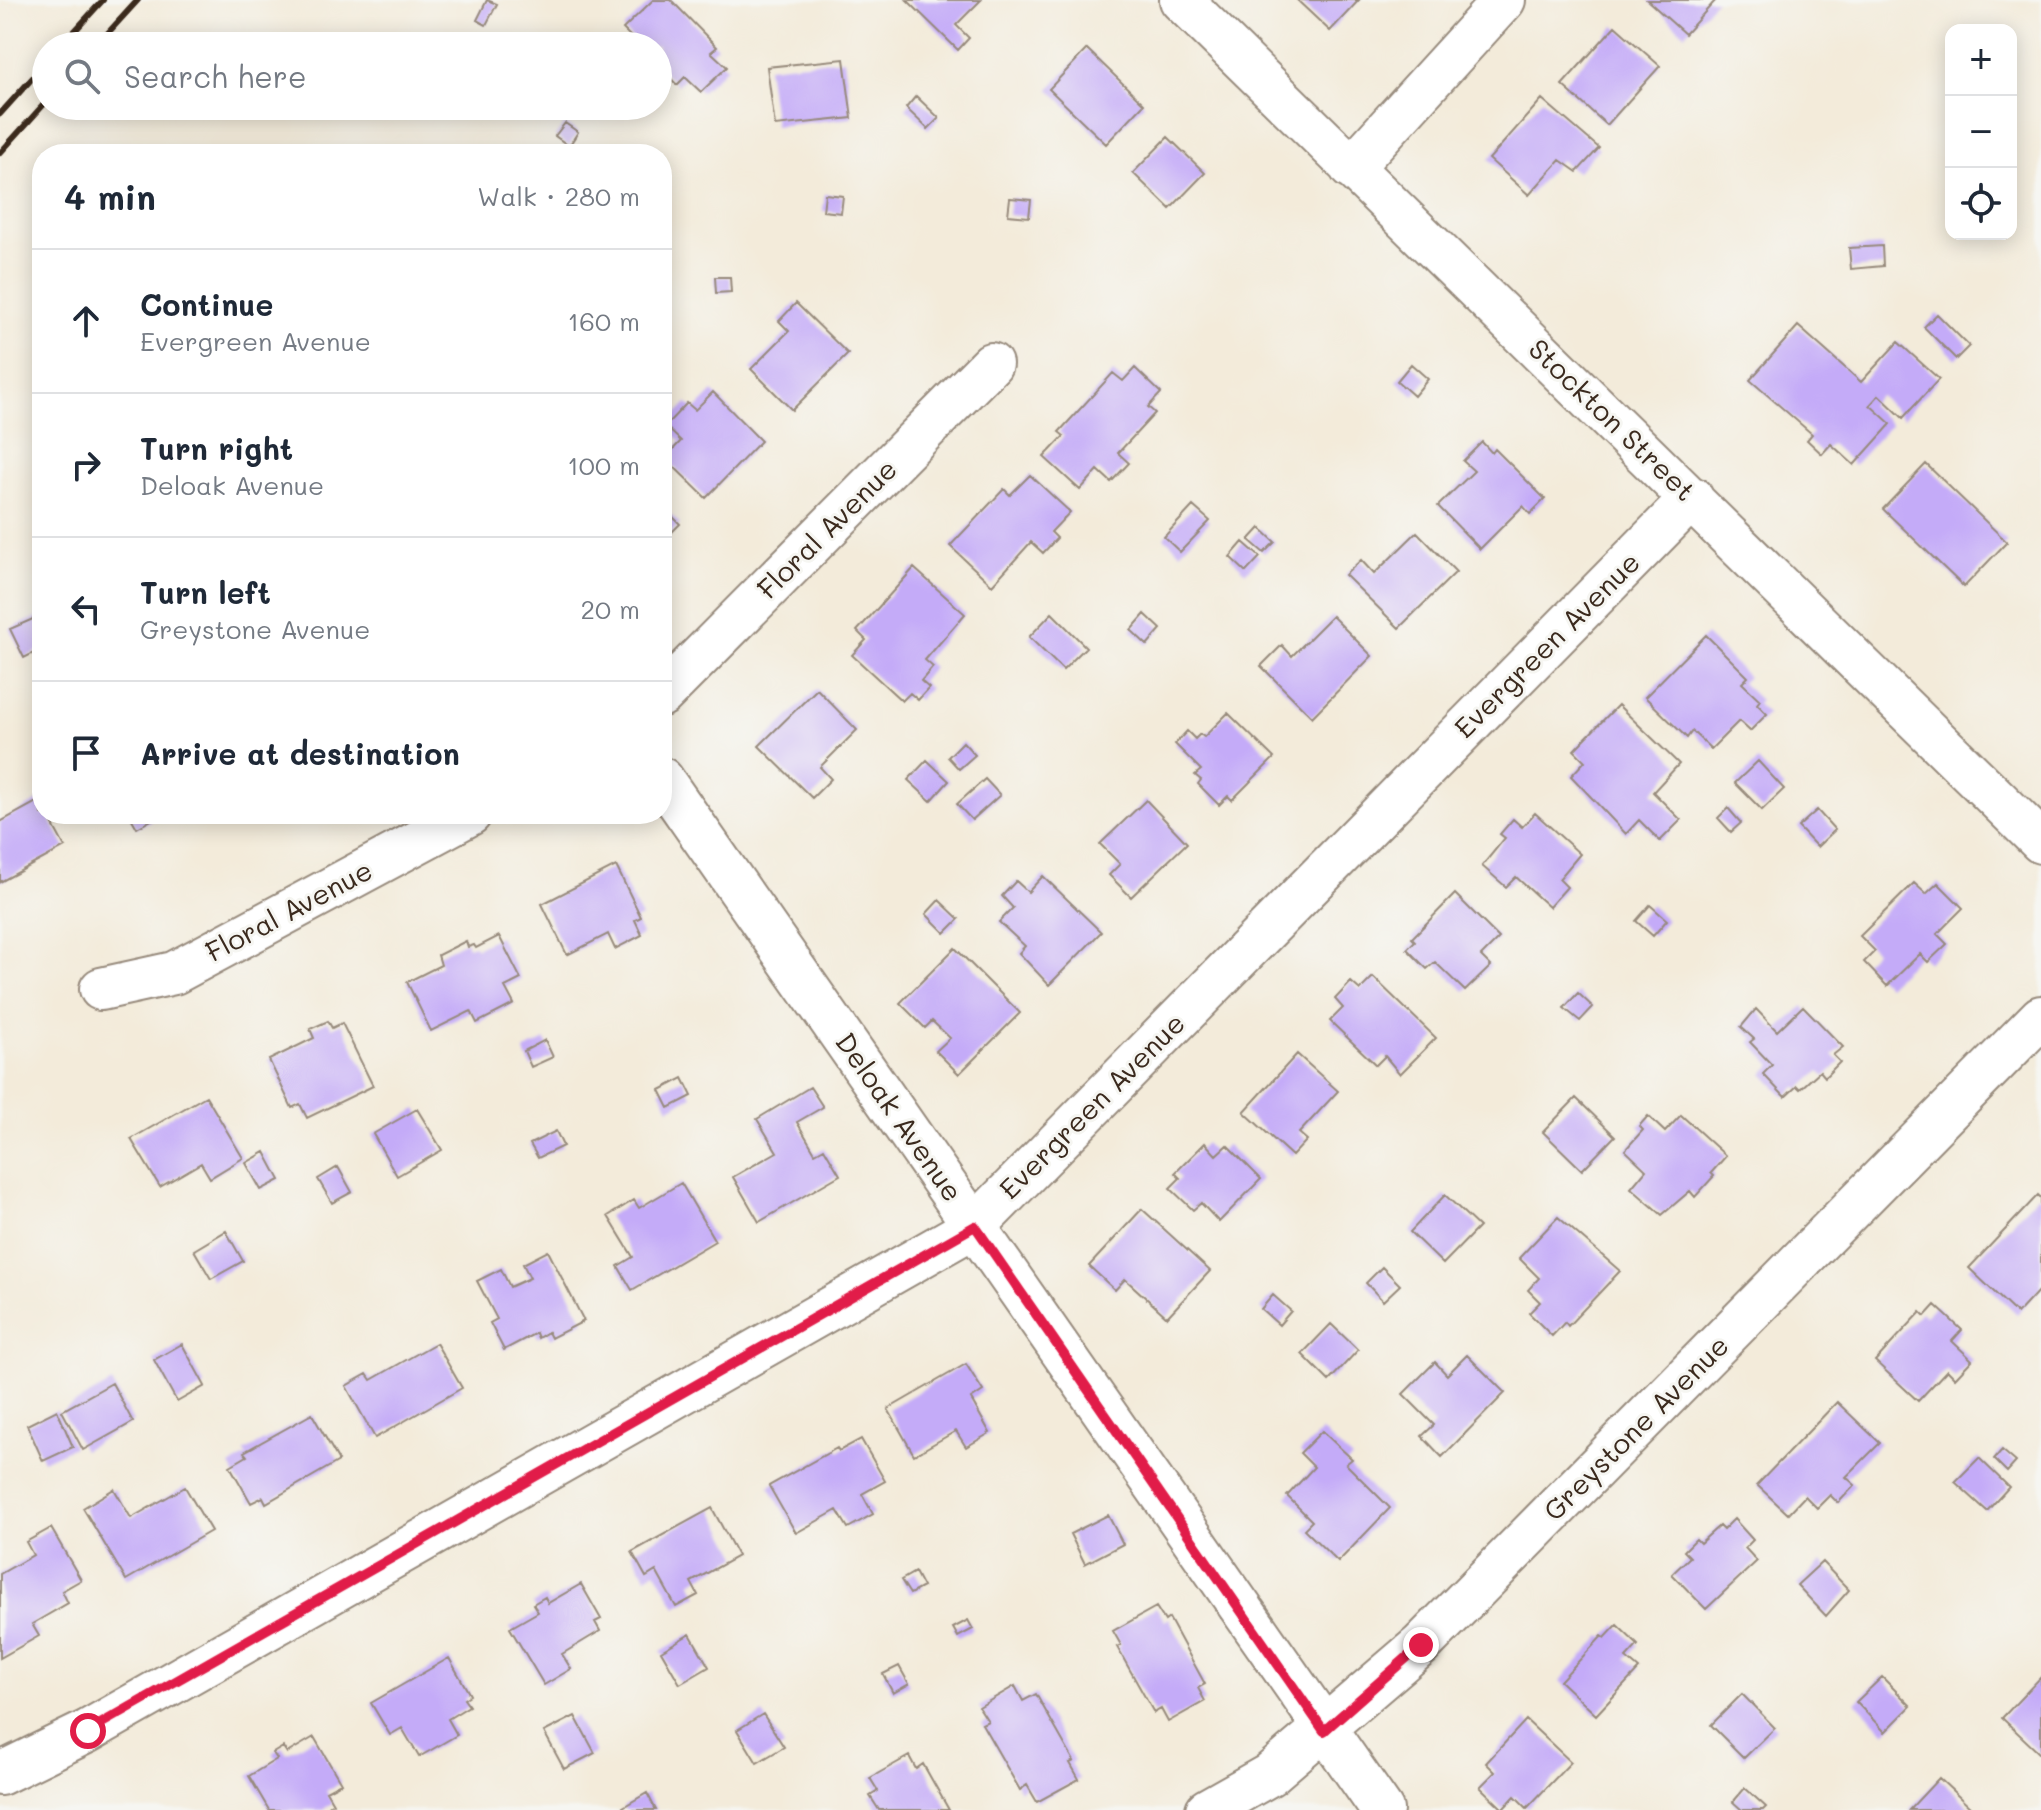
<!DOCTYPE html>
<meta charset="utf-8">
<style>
:root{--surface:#fff;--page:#f6f6f7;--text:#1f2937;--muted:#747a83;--line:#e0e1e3}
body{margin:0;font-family:Mali,sans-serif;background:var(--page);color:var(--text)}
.controls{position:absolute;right:24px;top:24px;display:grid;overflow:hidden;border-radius:16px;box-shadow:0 4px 20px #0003}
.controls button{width:72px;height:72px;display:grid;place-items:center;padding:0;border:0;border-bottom:2px solid var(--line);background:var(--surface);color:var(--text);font:40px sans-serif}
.stop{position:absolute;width:24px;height:24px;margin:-18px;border:6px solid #e11d48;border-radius:50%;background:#fff}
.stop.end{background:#e11d48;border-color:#fff;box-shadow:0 2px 8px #0008}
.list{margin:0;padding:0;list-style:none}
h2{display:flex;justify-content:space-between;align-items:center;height:104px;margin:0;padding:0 32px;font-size:34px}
h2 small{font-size:26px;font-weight:400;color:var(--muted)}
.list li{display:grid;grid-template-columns:52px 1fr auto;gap:24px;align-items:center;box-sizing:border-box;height:144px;padding:0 32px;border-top:2px solid var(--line)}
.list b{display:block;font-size:30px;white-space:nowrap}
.list p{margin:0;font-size:26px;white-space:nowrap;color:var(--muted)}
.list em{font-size:26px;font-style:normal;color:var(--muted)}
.icon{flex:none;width:44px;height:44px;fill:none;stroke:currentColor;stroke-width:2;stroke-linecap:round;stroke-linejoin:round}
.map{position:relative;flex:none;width:2041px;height:1810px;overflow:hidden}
.search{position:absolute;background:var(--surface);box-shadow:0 4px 20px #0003;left:32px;top:32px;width:640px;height:88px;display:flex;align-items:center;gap:20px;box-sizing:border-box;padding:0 28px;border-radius:44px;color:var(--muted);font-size:30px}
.panel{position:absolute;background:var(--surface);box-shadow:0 4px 20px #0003;left:32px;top:144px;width:640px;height:680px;border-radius:32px}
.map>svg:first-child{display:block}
.building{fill:#c4abf8}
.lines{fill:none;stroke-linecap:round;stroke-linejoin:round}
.minor-casing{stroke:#978a7c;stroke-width:46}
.minor{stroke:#fff;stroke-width:42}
.rail{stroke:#3b2a1e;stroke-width:6}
.route{stroke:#e11d48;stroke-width:10}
.labels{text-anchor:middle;stroke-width:6;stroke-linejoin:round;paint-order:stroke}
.street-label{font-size:28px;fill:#3b2a1e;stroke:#f6f6f2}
</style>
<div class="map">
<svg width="2041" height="1810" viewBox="0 0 2041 1810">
<rect width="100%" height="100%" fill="#f6f6f2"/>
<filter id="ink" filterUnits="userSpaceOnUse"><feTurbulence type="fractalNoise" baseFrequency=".0125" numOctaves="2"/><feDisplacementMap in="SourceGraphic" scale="16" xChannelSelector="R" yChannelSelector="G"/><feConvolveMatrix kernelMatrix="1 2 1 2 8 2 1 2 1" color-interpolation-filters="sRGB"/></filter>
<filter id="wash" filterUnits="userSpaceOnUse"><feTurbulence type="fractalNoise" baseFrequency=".006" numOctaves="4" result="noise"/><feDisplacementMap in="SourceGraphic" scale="32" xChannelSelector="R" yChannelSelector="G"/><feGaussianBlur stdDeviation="1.8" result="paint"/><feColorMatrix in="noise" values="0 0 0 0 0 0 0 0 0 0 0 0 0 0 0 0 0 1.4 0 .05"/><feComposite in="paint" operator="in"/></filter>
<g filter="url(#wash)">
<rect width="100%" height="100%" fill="#f3ebda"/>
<g id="blocks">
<path class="building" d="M 487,0 L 497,4 L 486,25 L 477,20 Z
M 653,0 L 671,0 L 717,47 L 711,52 L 727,67 L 701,92 L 685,77 L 677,85 L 658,65 L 658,46 L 640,46 L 623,29 Z
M 907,0 L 981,0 L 956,25 L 969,38 L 958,50 Z
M 1297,0 L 1359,0 L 1330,31 Z
M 1647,0 L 1716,0 L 1685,34 Z
M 1615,26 L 1660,66 L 1607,125 L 1562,85 Z
M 1087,49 L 1144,104 L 1106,144 L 1049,89 Z
M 844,59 L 852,118 L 775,126 L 767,67 Z
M 916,96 L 939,118 L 928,129 L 906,108 Z
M 1542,99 L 1599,148 L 1577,172 L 1560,160 L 1529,195 L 1489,159 Z
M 565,123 L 578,132 L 569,146 L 555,136 Z
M 1168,137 L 1205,173 L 1170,209 L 1133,173 Z
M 825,194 L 843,196 L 841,213 L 823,211 Z
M 1010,198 L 1031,200 L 1029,217 L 1008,215 Z
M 1882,246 L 1883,266 L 1851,269 L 1849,248 Z
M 715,277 L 730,277 L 731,292 L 716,293 Z
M 796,303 L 848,354 L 792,410 L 751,369 L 789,331 L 779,321 Z
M 1937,314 L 1969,346 L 1956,359 L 1924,327 Z
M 1798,326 L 1861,382 L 1898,342 L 1939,379 L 1903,418 L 1879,395 L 1870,405 L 1891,424 L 1854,465 L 1831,444 L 1822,454 L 1807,440 L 1812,434 L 1750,380 Z
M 1411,364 L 1428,379 L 1414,396 L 1397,381 Z
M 1135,368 L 1161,393 L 1148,407 L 1155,413 L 1118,453 L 1129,463 L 1111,482 L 1098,470 L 1080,490 L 1044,457 L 1064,436 L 1059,432 L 1113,373 L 1123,381 Z
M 713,392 L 761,441 L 706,498 L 665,458 L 681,441 L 665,426 L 687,403 L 695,410 Z
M 1482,442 L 1492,453 L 1495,449 L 1545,499 L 1530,514 L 1523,506 L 1480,549 L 1438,506 L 1474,471 L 1463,461 Z
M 1926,464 L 2007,542 L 1964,587 L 1883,509 Z
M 1030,475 L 1070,512 L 1051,532 L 1057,538 L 1043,553 L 1031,542 L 992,585 L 950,546 L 1004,489 L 1010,495 Z
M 662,506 L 680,524 L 662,542 Z
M 1193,506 L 1210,521 L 1180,552 L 1164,537 Z
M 1260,528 L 1275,542 L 1264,553 L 1249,540 Z
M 1417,532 L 1456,572 L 1399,628 L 1345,575 L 1361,560 L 1374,574 Z
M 1243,542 L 1260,557 L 1246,572 L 1230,557 Z
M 914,568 L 965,614 L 925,660 L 933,667 L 921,681 L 929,688 L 918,700 L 910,693 L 902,701 L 852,655 L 866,640 L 857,631 Z
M 1052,613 L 1086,647 L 1063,670 L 1029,637 Z
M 1145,614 L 1161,629 L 1147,645 L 1131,630 Z
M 42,615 L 42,649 L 24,658 L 10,629 Z
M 1332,616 L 1372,656 L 1312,717 L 1261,666 L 1282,645 L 1292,656 Z
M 1706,635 L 1748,677 L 1742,683 L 1760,700 L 1757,704 L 1767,714 L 1750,731 L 1739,721 L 1711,749 L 1692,731 L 1687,738 L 1645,697 Z
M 817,689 L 857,730 L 820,767 L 831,779 L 812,798 L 759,746 Z
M 1618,705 L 1679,764 L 1653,792 L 1681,820 L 1660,841 L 1639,820 L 1626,834 L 1571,776 L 1585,761 L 1574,750 Z
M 1228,713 L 1274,758 L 1232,800 L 1228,796 L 1219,805 L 1198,784 L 1201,780 L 1195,775 L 1201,770 L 1175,744 L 1187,731 L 1195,739 L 1200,734 L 1204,737 Z
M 963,742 L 975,755 L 959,769 L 948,757 Z
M 927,760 L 949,781 L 931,801 L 908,780 Z
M 1758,761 L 1784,789 L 1762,810 L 1735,783 Z
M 985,779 L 1000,795 L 972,820 L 957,804 Z
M 40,800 L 42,814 L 47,814 L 65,847 L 0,882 L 0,822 Z
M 1146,800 L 1187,843 L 1131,897 L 1109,875 L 1120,864 L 1100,844 Z
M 1728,808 L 1741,823 L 1731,832 L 1718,818 Z
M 1817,810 L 1835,830 L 1817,847 L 1798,827 Z
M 1535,813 L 1580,854 L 1559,879 L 1567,887 L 1549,907 L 1516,877 L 1506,887 L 1482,866 L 1505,838 L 1500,834 L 1513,819 L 1522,827 Z
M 129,814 L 162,814 L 137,828 Z
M 616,866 L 641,917 L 635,920 L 642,935 L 615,949 L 608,934 L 567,955 L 542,904 Z
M 1043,876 L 1101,932 L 1049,985 L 1019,953 L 1025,946 L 999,922 L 1013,908 L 1002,896 L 1016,881 L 1028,892 Z
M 1914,883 L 1926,894 L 1938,883 L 1963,908 L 1937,934 L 1947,944 L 1928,962 L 1920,954 L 1887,986 L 1864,962 L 1875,951 L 1860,936 Z
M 1455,894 L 1499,938 L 1481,956 L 1491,966 L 1465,991 L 1435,962 L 1427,969 L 1407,949 L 1415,941 L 1412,938 Z
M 939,900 L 959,919 L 945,933 L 926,914 Z
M 1650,905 L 1667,920 L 1653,936 L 1636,921 Z
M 499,936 L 521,979 L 505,987 L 514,1004 L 477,1023 L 471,1011 L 431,1031 L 407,982 L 441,965 L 438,955 L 466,941 L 468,947 L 474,945 L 476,948 Z
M 955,948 L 1020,1013 L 959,1074 L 936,1051 L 950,1038 L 932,1021 L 925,1028 L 900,1003 Z
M 1373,977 L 1436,1038 L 1400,1074 L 1385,1056 L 1376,1065 L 1330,1021 L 1343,1008 L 1335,999 L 1351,982 L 1360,990 Z
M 1578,993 L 1593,1007 L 1580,1021 L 1564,1008 Z
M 1803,1006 L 1843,1047 L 1833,1055 L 1840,1062 L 1825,1077 L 1820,1071 L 1800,1089 L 1797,1086 L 1785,1097 L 1763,1074 L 1772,1065 L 1750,1042 L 1754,1039 L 1741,1027 L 1756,1009 L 1777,1031 Z
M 328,1021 L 332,1028 L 342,1023 L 373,1086 L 307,1118 L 300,1104 L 292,1108 L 269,1060 L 314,1038 L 310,1029 Z
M 545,1040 L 553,1057 L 531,1067 L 524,1051 Z
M 1297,1054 L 1338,1091 L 1299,1133 L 1307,1140 L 1292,1156 L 1244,1112 Z
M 683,1078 L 692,1096 L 669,1108 L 660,1090 Z
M 810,1087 L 823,1107 L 797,1122 L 815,1153 L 824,1148 L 840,1175 L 759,1222 L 733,1177 L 777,1152 L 757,1119 Z
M 206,1096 L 243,1158 L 210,1178 L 201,1163 L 160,1187 L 131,1139 Z
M 1576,1098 L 1615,1136 L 1582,1170 L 1543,1132 Z
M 417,1109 L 442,1150 L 397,1176 L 373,1134 Z
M 1681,1115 L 1726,1156 L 1711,1173 L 1714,1176 L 1695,1197 L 1690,1191 L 1662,1215 L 1631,1188 L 1646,1170 L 1625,1150 L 1643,1130 L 1639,1126 L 1648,1116 L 1665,1132 Z
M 556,1131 L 563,1146 L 538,1158 L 530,1144 Z
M 1205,1143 L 1216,1155 L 1227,1145 L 1261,1179 L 1219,1222 L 1201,1203 L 1193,1210 L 1170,1188 L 1180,1178 L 1175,1173 Z
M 265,1152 L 280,1180 L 261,1190 L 246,1163 Z
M 338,1167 L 352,1192 L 332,1203 L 318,1179 Z
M 681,1183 L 715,1241 L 632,1290 L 618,1266 L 633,1257 L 608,1216 L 634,1200 L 639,1208 Z
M 1445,1195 L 1479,1227 L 1443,1264 L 1410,1232 Z
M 2038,1195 L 2041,1198 L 2041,1288 L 2017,1314 L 1969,1268 Z
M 1142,1209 L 1210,1271 L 1167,1317 L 1125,1279 L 1115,1290 L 1089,1266 Z
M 1558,1217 L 1620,1271 L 1568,1326 L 1565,1322 L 1552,1336 L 1529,1313 L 1540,1302 L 1528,1290 L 1539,1278 L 1519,1258 Z
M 226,1231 L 243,1261 L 211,1279 L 194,1250 Z
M 548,1251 L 584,1321 L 551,1338 L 548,1332 L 538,1338 L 536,1333 L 504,1350 L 490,1323 L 497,1319 L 477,1281 L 501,1269 L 510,1287 L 530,1278 L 523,1264 Z
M 1382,1267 L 1400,1285 L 1383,1301 L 1366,1283 Z
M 1273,1295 L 1291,1311 L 1279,1325 L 1261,1309 Z
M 1935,1305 L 1962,1330 L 1952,1341 L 1972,1360 L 1955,1378 L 1947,1370 L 1918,1401 L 1875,1361 L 1921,1312 L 1925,1316 Z
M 1331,1324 L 1358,1350 L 1329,1381 L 1302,1354 Z
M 436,1343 L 462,1388 L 375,1438 L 346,1386 L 367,1374 L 371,1380 Z
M 182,1344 L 205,1386 L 177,1402 L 154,1360 Z
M 1467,1355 L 1505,1393 L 1442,1457 L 1422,1436 L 1434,1425 L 1403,1394 L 1435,1362 L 1447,1375 Z
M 966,1364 L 983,1391 L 971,1399 L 990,1433 L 966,1447 L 956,1431 L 914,1455 L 888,1409 Z
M 112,1383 L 133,1422 L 83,1450 L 62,1411 Z
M 1837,1402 L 1880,1443 L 1846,1477 L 1855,1485 L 1838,1503 L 1830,1495 L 1817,1508 L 1805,1496 L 1788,1514 L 1757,1485 Z
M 57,1410 L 73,1447 L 43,1461 L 27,1425 Z
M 312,1414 L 339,1461 L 266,1503 L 263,1497 L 251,1503 L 230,1466 L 247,1456 L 244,1452 Z
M 1322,1431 L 1352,1459 L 1346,1464 L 1390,1508 L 1338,1562 L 1304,1529 L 1312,1521 L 1287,1496 L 1314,1467 L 1300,1453 Z
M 861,1439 L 885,1481 L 862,1494 L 873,1514 L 848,1528 L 837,1510 L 796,1533 L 769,1486 L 837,1448 L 839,1451 Z
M 2002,1450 L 2016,1462 L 2007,1472 L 1994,1459 Z
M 1979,1458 L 2009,1487 L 1987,1511 L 1955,1482 Z
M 185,1487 L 211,1531 L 126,1580 L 83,1508 L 114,1489 L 131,1518 Z
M 712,1508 L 738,1556 L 691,1582 L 698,1595 L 676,1607 L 656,1571 L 646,1577 L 632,1552 Z
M 1108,1515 L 1123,1544 L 1085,1564 L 1070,1534 Z
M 1734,1519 L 1753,1540 L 1745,1548 L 1757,1561 L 1706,1609 L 1672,1574 L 1690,1557 L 1684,1551 L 1696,1539 L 1700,1543 L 1719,1526 L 1723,1530 Z
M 51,1528 L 81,1580 L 62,1591 L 68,1603 L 32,1624 L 39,1636 L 0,1658 L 0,1574 L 33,1555 L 26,1542 Z
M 1822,1562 L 1849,1590 L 1826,1616 L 1797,1585 Z
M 915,1572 L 923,1587 L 910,1594 L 901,1580 Z
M 581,1584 L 601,1619 L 595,1622 L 600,1631 L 562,1654 L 571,1669 L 544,1685 L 510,1628 L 538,1612 L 533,1604 L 545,1597 L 548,1603 Z
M 1156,1607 L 1165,1621 L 1169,1618 L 1205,1684 L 1198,1688 L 1205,1701 L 1168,1722 L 1161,1709 L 1154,1713 L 1117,1647 L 1121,1645 L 1113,1631 Z
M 968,1620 L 973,1629 L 958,1637 L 953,1628 Z
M 1617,1625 L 1638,1645 L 1626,1658 L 1639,1669 L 1596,1715 L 1560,1681 L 1602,1636 L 1605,1638 Z
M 690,1634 L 709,1667 L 680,1684 L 661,1651 Z
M 449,1658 L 470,1695 L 464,1699 L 469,1706 L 448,1719 L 457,1735 L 419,1757 L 402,1728 L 390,1735 L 371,1703 Z
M 899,1666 L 909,1684 L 893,1693 L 883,1674 Z
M 1882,1677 L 1911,1706 L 1885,1732 L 1856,1702 Z
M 2041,1677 L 2041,1755 L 2002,1718 Z
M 1015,1686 L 1023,1701 L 1036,1694 L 1074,1761 L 1070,1763 L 1079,1779 L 1037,1802 L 1027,1785 L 1020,1790 L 982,1724 L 988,1721 L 979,1707 Z
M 1742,1694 L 1775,1728 L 1744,1758 L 1711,1725 Z
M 763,1714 L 784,1747 L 757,1763 L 737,1730 Z
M 575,1716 L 595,1753 L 564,1769 L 544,1732 Z
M 1526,1720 L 1571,1762 L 1527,1808 L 1515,1796 L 1503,1809 L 1480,1787 L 1495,1772 L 1486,1763 Z
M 314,1737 L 341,1783 L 326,1791 L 333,1803 L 322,1810 L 269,1810 L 249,1776 L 277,1759 L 273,1753 L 283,1747 L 287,1753 Z
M 909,1756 L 916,1769 L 923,1764 L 949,1810 L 879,1810 L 870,1796 L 878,1791 L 870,1778 Z
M 1939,1778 L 1973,1810 L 1909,1810 Z
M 1745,1788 L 1766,1807 L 1763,1810 L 1742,1810 L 1733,1802 Z
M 647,1793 L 656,1810 L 625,1810 L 623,1807 Z"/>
</g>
</g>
<g filter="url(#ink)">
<use href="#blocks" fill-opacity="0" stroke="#978a7c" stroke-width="2"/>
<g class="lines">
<g class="minor-casing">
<path id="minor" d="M 1181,0 L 2041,842
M 1351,168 L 1504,0
M 662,695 L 991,364
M 662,779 L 1382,1810
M 101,989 L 174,973 L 470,814
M 0,1774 L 88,1731 L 975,1226 L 1692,498
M 1207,1810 L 1269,1775 L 1421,1645 L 2041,1017"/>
</g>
<use href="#minor" class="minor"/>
<path class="rail" d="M 61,46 L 103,0
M 96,46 L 138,0
M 0,114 L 46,63
M 0,153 L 46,102"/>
</g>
</g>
<g class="lines" filter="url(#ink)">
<path class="route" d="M 88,1731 L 975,1226 L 1324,1731 L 1421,1645"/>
</g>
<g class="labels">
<g class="street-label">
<text transform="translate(1612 420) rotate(44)" y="10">Stockton Street</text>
<text transform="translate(827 529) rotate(-45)" y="10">Floral Avenue</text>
<text transform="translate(1547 645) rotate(-45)" y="10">Evergreen Avenue</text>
<text transform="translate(289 911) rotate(-28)" y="10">Floral Avenue</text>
<text transform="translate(1092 1106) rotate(-45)" y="10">Evergreen Avenue</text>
<text transform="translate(899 1117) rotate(55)" y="10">Deloak Avenue</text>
<text transform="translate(1636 1428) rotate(-45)" y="10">Greystone Avenue</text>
</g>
</g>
</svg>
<div class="controls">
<button>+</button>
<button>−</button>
<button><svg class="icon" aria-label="locate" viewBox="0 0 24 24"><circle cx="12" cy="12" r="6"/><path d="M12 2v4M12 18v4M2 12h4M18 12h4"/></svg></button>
</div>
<div class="stop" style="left:88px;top:1731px"></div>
<div class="stop end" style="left:1421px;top:1645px"></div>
<div class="search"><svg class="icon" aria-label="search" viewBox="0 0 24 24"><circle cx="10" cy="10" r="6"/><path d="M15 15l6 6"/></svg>Search here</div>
<section class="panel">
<h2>4 min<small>Walk · 280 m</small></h2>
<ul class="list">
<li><svg class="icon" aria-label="ahead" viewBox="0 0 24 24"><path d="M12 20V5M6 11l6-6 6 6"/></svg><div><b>Continue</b><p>Evergreen Avenue</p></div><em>160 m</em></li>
<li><svg class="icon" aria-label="right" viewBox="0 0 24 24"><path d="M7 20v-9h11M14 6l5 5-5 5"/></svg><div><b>Turn right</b><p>Deloak Avenue</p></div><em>100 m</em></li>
<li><svg class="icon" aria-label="left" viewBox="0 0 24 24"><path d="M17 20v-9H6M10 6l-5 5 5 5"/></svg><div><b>Turn left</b><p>Greystone Avenue</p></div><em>20 m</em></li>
<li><svg class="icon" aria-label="arrive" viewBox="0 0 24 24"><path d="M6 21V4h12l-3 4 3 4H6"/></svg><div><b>Arrive at destination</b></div></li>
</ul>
</section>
</div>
